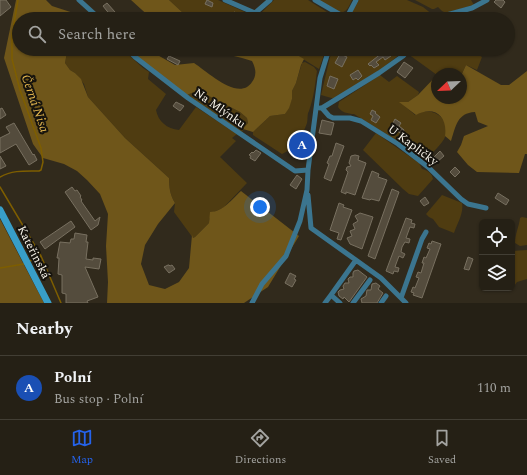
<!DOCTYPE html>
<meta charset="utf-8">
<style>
:root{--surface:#252015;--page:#312d22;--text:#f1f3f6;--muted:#a3a3a0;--line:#423e34;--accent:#2563eb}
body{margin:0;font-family:Spectral,serif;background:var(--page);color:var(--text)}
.controls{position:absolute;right:12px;bottom:12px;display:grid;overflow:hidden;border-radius:6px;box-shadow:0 1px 3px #0004}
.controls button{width:36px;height:36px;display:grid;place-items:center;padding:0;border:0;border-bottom:1px solid var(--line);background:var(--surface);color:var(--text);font:20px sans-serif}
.compass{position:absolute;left:431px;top:68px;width:36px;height:36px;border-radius:50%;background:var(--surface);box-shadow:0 1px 3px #0004;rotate:247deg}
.you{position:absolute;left:260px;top:207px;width:14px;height:14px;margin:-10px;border:3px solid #fff;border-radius:50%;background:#1a73e8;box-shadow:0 0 0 6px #1a73e833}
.badge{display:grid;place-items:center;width:26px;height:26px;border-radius:50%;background:var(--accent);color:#fff;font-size:13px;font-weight:700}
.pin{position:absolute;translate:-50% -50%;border:2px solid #fff;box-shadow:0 1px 4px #0006}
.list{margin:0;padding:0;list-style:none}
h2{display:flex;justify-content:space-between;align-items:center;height:52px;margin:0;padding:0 16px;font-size:17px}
h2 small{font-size:13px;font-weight:400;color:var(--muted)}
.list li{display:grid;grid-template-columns:26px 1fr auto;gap:12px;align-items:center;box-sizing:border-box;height:64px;padding:0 16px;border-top:1px solid var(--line)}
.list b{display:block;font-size:15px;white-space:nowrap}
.list p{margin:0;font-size:13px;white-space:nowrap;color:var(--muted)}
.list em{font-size:13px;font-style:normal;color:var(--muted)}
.icon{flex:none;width:22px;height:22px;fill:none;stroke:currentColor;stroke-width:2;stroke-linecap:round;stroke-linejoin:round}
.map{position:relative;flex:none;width:527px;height:303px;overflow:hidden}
.search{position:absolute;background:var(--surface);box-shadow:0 1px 3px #0004;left:12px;right:12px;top:12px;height:44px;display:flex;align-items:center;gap:10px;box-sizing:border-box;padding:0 14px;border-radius:22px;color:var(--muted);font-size:15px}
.sheet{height:116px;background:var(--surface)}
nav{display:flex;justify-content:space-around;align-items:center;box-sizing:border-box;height:56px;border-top:1px solid var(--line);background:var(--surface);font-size:11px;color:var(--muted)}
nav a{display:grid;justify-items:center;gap:2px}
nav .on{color:var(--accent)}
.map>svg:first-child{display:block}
.green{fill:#4f3c11}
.forest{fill:#6f561a}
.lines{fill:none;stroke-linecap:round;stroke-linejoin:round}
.stream{stroke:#7e5e00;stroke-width:1.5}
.building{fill:#544c3d;stroke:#787060}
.street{stroke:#3b758f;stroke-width:5}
.secondary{stroke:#389ec8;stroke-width:7}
.labels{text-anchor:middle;stroke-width:4;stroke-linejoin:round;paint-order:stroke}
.street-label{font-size:12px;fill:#f8f4ea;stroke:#16130d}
.water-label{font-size:13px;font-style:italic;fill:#e8ba50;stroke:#16130d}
</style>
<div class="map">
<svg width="527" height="303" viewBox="0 0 527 303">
<rect width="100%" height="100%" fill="#312a1c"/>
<path class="green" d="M 169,0 L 218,0 L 254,16 L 258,16 L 274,0 L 308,0 L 338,19 L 194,19 L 182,12 Z
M 319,0 L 352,0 C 349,6 347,13 339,13 Z
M 359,0 L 407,0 L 423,7 L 433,15 L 433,16 L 432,19 L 351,19 L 350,16 Z
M 415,0 L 471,0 L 474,5 L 446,13 L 442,11 L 438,7 L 434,9 L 432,9 Z
M 69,49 L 122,49 L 143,68 L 149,72 L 148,79 L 166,94 L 156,110 C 158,121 167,129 179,130 L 196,107 L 237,134 L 232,138 L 236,141 L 220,157 L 247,183 L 223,208 L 214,212 L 209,219 L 209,223 L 195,237 L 193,238 L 174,212 L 175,203 C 170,195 169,187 169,178 L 125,138 L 88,97 L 84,84 L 75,73 L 70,70 L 65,63 L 67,52 Z
M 287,49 L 326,49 L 319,69 Z
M 334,49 L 398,49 L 403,52 L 380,70 L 335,99 L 321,95 L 330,57 Z
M 413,49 L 469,49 L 482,57 L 477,70 L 466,65 L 461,76 L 461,74 L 437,74 L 437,75 L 408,54 Z
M 305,62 L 314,67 L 317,71 C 315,85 314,97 309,111 C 307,114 308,119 307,123 C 303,135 294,149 282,154 L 253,135 L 253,132 L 270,116 L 285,114 L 292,99 L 292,91 L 296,83 L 302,63 Z
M 380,75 L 389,82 L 397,76 L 419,92 L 418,95 L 408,102 L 400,102 L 415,115 C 431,105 452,118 445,137 C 443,143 431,154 426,159 L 401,138 L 399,142 L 354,114 C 348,114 341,112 338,107 L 339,102 Z
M 194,92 L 205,94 L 240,112 L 247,118 L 248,123 L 242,132 L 187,95 Z
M 376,133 L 419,163 L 422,169 C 427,170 432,173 433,179 L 418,196 L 409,194 L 403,189 L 363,150 Z
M 442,195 L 462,203 C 464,213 457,224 454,233 L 439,227 L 433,219 L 429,217 L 426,214 Z
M 522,217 L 527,218 L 527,245 L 520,246 L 515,243 C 515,234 519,227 520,218 Z
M 527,250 L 527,279 L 517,282 L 512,289 L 492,291 L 484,290 L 483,288 L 512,288 L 512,251 Z"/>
<path class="forest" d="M 16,0 L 46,0 L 52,6 L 89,18 L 19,19 L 19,49 L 69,49 L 67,52 L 65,63 L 70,70 L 75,73 L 81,79 L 88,97 L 125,138 L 169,178 C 169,187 170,195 175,203 L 158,224 L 145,245 L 141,264 L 149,285 L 165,289 L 179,282 L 189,268 L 192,235 L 193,238 L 195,237 L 209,223 L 210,212 C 223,212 232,199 241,191 L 299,236 L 268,287 L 244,303 L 107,303 L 108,282 L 106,246 L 108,214 L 100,194 L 87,180 L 77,171 L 64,164 L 43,158 L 33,144 L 4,58 Z
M 131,0 L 169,0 L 182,12 L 194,19 L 152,19 Z
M 130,49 L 153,49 L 154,53 L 175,65 L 194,63 C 208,72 239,102 252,82 C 257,75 256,69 252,61 C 239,57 225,53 211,52 C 204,51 199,53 193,49 L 287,49 L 304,59 L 301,65 L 296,83 L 292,91 L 292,99 L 289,108 L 285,114 L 270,116 L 253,132 L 243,129 L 248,123 L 247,118 L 240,112 L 205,94 L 194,92 L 187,95 L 136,56 Z
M 466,65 L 501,85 L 509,85 L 527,71 L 527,154 L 525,154 L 519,173 L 477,172 L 468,165 L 457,152 L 461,145 L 464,136 L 488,126 L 478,122 L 475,112 C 457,113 456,126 451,141 L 445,136 C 448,116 434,105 416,115 L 399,102 L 408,102 L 418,95 L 437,75 L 437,98 L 461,98 L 461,76 Z
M 0,219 L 44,303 L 0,303 Z"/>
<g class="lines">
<path class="stream" d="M 0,177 C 12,170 25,171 39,171 L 41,170 L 43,162 L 41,148 L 20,90 L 12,59 L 12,35 L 18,0
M 0,187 L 41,256 L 61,303
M 30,261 L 41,256
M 0,268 L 24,264"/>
</g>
<path class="building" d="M 0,0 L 6,0 L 11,7 L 0,16 Z
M 207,0 L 213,3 L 212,7 L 205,4 Z
M 496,0 L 503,0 L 505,2 L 501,8 L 494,2 Z
M 107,3 L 115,12 L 111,16 L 103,6 Z
M 234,12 L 240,14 L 238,19 L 232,17 Z
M 269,13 L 275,19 L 267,19 L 265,17 Z
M 387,49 L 391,56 L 385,60 L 383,57 L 376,62 L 379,65 L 374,68 L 371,65 L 370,66 L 368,64 Z
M 340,54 L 347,57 L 342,67 L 335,63 Z
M 169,56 L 180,61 L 178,65 L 167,59 Z
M 404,62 L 413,68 L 405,78 L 397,72 Z
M 358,70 L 362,76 L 358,80 L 356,78 L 353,80 L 350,75 Z
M 330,76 L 338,79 L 334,89 L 327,86 Z
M 176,102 L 184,106 L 180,111 L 173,106 Z
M 2,108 L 6,115 L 0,119 L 0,109 Z
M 372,110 L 376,112 L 375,113 L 380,117 L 376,123 L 371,120 L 373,116 L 370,114 Z
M 395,119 L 401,123 L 399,126 L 404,130 L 402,134 L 391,127 Z
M 322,120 L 334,123 L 331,135 L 319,133 Z
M 14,123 L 33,155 L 34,154 L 37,160 L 29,165 L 16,144 L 0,153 L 0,138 L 10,133 L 6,127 Z
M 336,143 L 344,146 L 331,181 L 324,178 L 329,164 L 327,163 L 330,156 L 332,156 Z
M 256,150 L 261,153 L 255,161 L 250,158 L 251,156 L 249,155 L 252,152 L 253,153 Z
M 440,151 L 444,156 L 437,162 L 433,158 Z
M 355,155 L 359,156 L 358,160 L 366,163 L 355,195 L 346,192 L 346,194 L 341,192 L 348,172 L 346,170 L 347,167 L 351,166 L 349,163 L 351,156 Z
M 0,156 L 6,166 L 0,169 Z
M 455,167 L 460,172 L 455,177 L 450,172 Z
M 372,171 L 379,174 L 378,177 L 387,180 L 379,201 L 371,199 L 370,200 L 362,198 Z
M 297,175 L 302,179 L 296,189 L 290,185 Z
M 72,187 L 75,191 L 77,190 L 81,196 L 80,197 L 82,200 L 81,201 L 95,221 L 100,217 L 98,225 L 91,230 L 65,192 Z
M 392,189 L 399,192 L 375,259 L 368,256 Z
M 498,193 L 509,200 L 506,205 L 495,198 Z
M 425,197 L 429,203 L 424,206 L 420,201 Z
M 339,203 L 344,205 L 343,207 L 352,210 L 341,240 L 337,239 L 339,233 L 330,230 Z
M 360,213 L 373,217 L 362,249 L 350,244 L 347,238 L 352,236 L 350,231 L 355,229 L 353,224 L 358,221 L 355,216 Z
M 406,218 L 412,220 L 411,223 L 415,224 L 414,228 L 410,227 L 406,238 L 410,239 L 409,243 L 405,242 L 402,247 L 401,252 L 405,254 L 403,258 L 399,256 L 396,264 L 395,267 L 399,268 L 398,272 L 394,271 L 393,274 L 386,271 Z
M 71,221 L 75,227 L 45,249 L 40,242 Z
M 75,233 L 87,235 L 86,242 L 88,242 L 86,259 L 93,260 L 93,258 L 101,259 L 99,269 L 85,267 L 98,297 L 87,301 L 88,303 L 66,303 L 66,294 L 62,293 L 62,275 L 58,274 L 59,258 L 57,258 L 60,242 L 70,243 L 71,239 L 74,239 Z
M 432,241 L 441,244 L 422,298 L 413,295 L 414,293 L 411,292 L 413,287 L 415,288 L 419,278 L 416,277 L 418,272 L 421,273 L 424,263 L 422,263 L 424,257 L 426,258 L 430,249 L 427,248 L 429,243 L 431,244 Z
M 468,257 L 473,259 L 469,270 L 464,269 Z
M 168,265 L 169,265 L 170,266 L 172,265 L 175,269 L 169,273 L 164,267 Z
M 358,270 L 367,277 L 349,302 L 344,297 L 343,299 L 339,296 L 338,292 L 340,290 L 344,289 L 343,286 L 345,283 L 349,283 L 348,279 L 350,277 L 353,277 L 353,273 L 354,271 Z
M 290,273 L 296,276 L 294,279 L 296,280 L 292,287 L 285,283 Z
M 376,283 L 380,286 L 378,289 L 383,293 L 377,303 L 362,303 L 361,299 L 366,296 L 367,290 L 371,290 L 372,284 Z"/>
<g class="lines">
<path class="street" d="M 79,0 L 100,19
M 225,0 L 255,13 L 270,0
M 315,0 L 346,18
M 346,19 L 356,0
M 436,19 L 443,16 L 472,8 L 487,0
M 127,49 L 135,57 L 188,98 L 295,171 L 308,170
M 320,108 L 322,108 L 379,73 L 403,56 L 409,49
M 322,108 L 329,116 L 333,118 L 350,118 L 361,121 L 398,144 L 428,167 L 461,199 L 468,204 L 486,208
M 308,195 L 311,228 L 381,278 L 406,303
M 401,298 L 422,239 L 426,232
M 252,303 L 262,284 L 286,256 L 300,221 L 307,190 L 308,170 L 320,78 L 329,49
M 325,303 L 331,295
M 340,303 L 331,295 L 356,260
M 353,303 L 370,280
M 381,303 L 386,296"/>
<path class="secondary" d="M 0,210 L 48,303"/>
</g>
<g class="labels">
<g class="street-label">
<text transform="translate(220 108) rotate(35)" y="4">Na Mlýnku</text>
<text transform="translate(413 145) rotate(37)" y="4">U Kapličky</text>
<text transform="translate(34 252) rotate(63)" y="4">Kateřinská</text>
</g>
<g class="water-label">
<text transform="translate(36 103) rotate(71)" y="5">Černá Nisa</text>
</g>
</g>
</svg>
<div class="controls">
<button><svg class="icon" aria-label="locate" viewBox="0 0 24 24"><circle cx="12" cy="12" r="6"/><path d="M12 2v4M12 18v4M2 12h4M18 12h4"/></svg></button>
<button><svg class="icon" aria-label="layers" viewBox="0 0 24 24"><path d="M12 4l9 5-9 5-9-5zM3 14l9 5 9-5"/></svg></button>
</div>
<svg class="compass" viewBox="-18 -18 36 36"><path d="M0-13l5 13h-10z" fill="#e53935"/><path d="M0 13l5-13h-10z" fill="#a3a3a0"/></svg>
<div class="you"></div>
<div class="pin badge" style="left:302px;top:145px;background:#1a4fb4">A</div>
<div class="search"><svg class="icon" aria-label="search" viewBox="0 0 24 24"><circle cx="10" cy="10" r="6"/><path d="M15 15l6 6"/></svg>Search here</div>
</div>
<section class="sheet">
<h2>Nearby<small></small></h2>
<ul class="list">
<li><span class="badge" style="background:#1a4fb4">A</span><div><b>Polní</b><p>Bus stop · Polní</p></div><em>110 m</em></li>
</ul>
</section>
<nav>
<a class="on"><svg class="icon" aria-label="map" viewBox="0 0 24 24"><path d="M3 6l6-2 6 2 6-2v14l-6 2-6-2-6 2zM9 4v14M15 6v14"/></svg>Map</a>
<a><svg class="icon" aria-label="directions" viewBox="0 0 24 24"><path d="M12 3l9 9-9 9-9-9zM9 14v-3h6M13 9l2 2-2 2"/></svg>Directions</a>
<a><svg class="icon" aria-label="saved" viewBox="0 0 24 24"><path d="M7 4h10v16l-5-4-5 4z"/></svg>Saved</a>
</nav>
